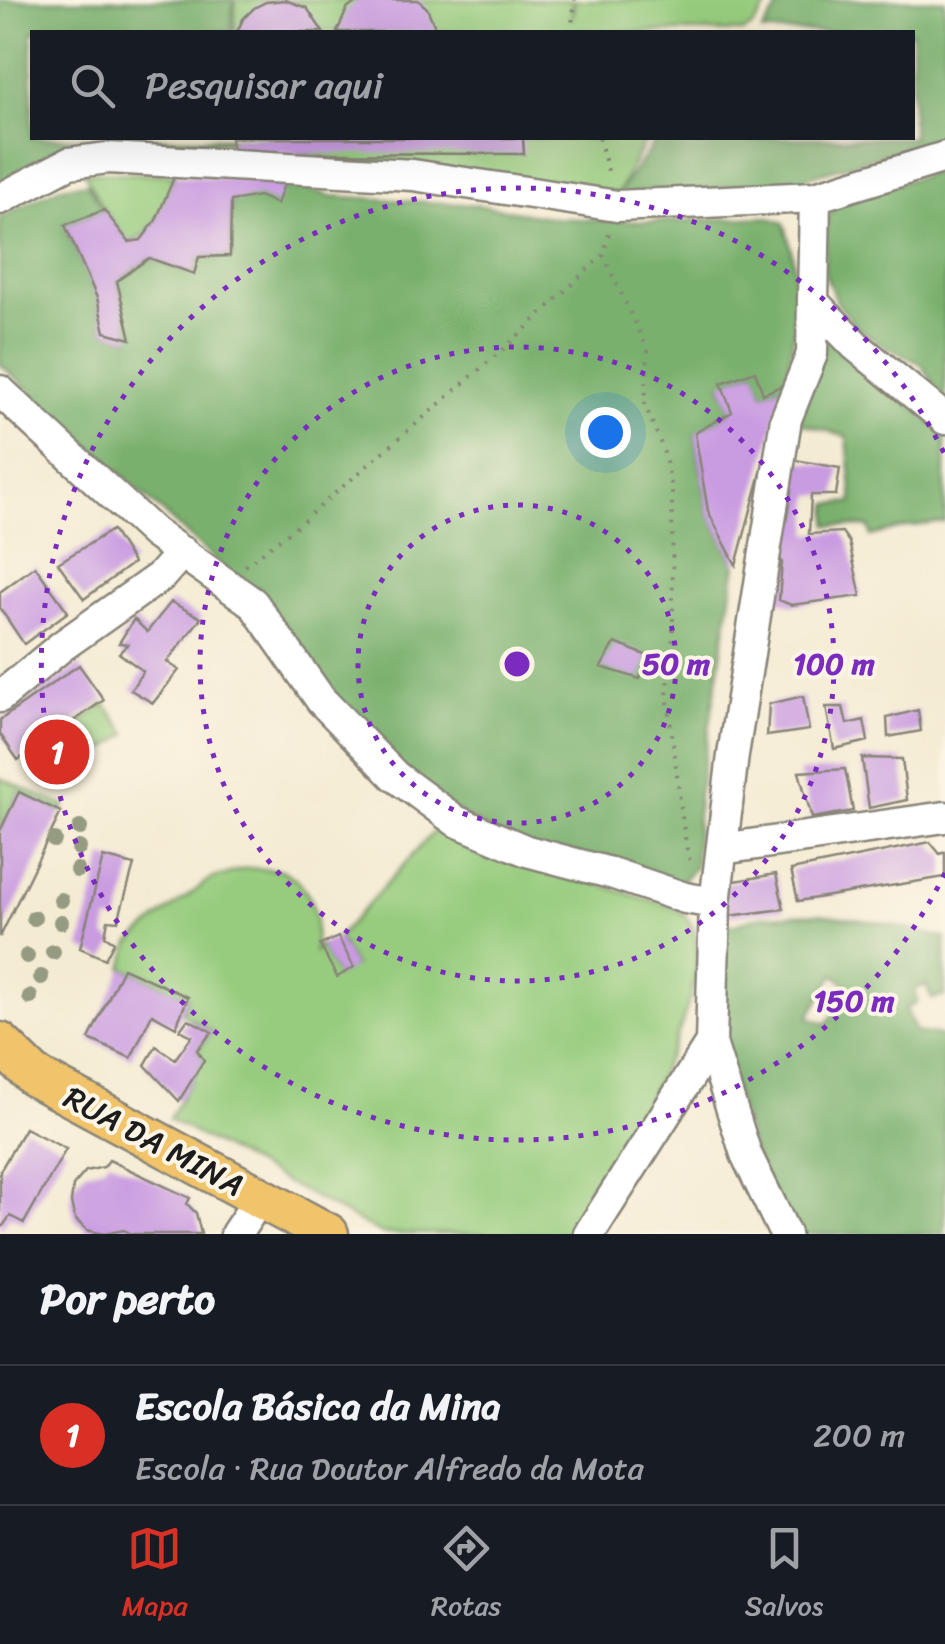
<!DOCTYPE html>
<html lang="pt">
<meta charset="utf-8">
<style>
:root{--surface:#171b24;--page:#20242c;--text:#f1f3f6;--muted:#9ea1a6;--line:#363941;--accent:#d93025}
body{margin:0;font-family:Sriracha,sans-serif;background:var(--page);color:var(--text)}
.you{position:absolute;left:605px;top:432px;width:35px;height:35px;margin:-25px;border:8px solid #fff;border-radius:50%;background:#1a73e8;box-shadow:0 0 0 15px #1a73e833}
.badge{display:grid;place-items:center;width:65px;height:65px;border-radius:50%;background:var(--accent);color:#fff;font-size:32px;font-weight:700}
.pin{position:absolute;translate:-50% -50%;border:5px solid #fff;box-shadow:0 2px 10px #0006}
.list{margin:0;padding:0;list-style:none}
h2{display:flex;justify-content:space-between;align-items:center;height:130px;margin:0;padding:0 40px;font-size:42px}
h2 small{font-size:32px;font-weight:400;color:var(--muted)}
.list li{display:grid;grid-template-columns:65px 1fr auto;gap:30px;align-items:center;box-sizing:border-box;height:140px;padding:0 40px;border-top:2px solid var(--line)}
.list b{display:block;font-size:38px;white-space:nowrap}
.list p{margin:0;font-size:32px;white-space:nowrap;color:var(--muted)}
.list em{font-size:32px;font-style:normal;color:var(--muted)}
.icon{flex:none;width:55px;height:55px;fill:none;stroke:currentColor;stroke-width:2;stroke-linecap:round;stroke-linejoin:round}
.map{position:relative;flex:none;width:945px;height:1234px;overflow:hidden}
.search{position:absolute;background:var(--surface);box-shadow:0 10px 40px #0002;left:30px;right:30px;top:30px;height:110px;display:flex;align-items:center;gap:25px;box-sizing:border-box;padding:0 35px;border-radius:0px;color:var(--muted);font-size:38px}
.sheet{height:270px;background:var(--surface)}
nav{display:flex;justify-content:space-around;align-items:center;box-sizing:border-box;height:140px;border-top:2px solid var(--line);background:var(--surface);font-size:28px;color:var(--muted)}
nav a{display:grid;justify-items:center;gap:5px}
nav .on{color:var(--accent)}
.map>svg:first-child{display:block}
.green{fill:#97cc7e;stroke:#5a744d;stroke-width:2.5}
.forest{fill:#79b06d;stroke:#4a6644;stroke-width:2.5;fill-rule:evenodd}
.building{fill:#c99be1}
.lines{fill:none;stroke-linecap:round;stroke-linejoin:round}
.minor-casing{stroke:#888478;stroke-width:35}
.major-casing{stroke:#888478;stroke-width:45}
.path{stroke:#888478;stroke-width:4;stroke-dasharray:2.5 8;stroke-linecap:butt}
.minor{stroke:#fff;stroke-width:30}
.major{stroke:#f1c36a;stroke-width:40}
.tree{fill:#959b81}
.ring{fill:none;stroke:#7b2cbf;stroke-width:5;stroke-dasharray:5 10}
.labels{text-anchor:middle;stroke-width:8;stroke-linejoin:round;paint-order:stroke}
.street-label{font-size:32px;fill:#1c1c1c;stroke:#fcf5e5}
.centre{fill:#7b2cbf;stroke:#fcf5e5;stroke-width:5}
.ring-label{font-size:30px;text-anchor:middle;font-weight:bold;fill:#7b2cbf;stroke:#fcf5e5;stroke-width:8;stroke-linejoin:round;paint-order:stroke}
</style>
<div class="map">
<svg width="945" height="1234" viewBox="0 0 945 1234">
<rect width="100%" height="100%" fill="#fcf5e5"/>
<filter id="ink" filterUnits="userSpaceOnUse"><feTurbulence type="fractalNoise" baseFrequency=".01" numOctaves="2"/><feDisplacementMap in="SourceGraphic" scale="20" xChannelSelector="R" yChannelSelector="G"/><feConvolveMatrix kernelMatrix="1 2 1 2 8 2 1 2 1" color-interpolation-filters="sRGB"/></filter>
<filter id="wash" filterUnits="userSpaceOnUse"><feTurbulence type="fractalNoise" baseFrequency=".0048" numOctaves="4" result="noise"/><feDisplacementMap in="SourceGraphic" scale="40" xChannelSelector="R" yChannelSelector="G"/><feGaussianBlur stdDeviation="2.25" result="paint"/><feColorMatrix in="noise" values="0 0 0 0 0 0 0 0 0 0 0 0 0 0 0 0 0 1.4 0 .05"/><feComposite in="paint" operator="in"/></filter>
<g filter="url(#wash)">
<rect width="100%" height="100%" fill="#f4ebd3"/>
<path class="green" d="M 235,0 L 572,0 L 572,19 L 575,0 L 772,0 L 753,26 L 744,32 L 235,32 Z
M 227,138 L 646,138 L 616,198 L 617,206 L 227,142 Z
M 84,172 L 175,175 C 165,199 157,236 129,242 L 104,210 Z
M 105,704 L 127,734 L 54,786 L 33,756 Z
M 0,778 L 65,806 L 61,812 L 19,792 L 0,831 Z
M 439,826 C 505,852 571,876 639,897 C 653,901 678,906 687,918 C 734,979 603,1178 569,1234 L 382,1234 L 169,1119 L 203,1060 L 197,1050 L 212,1032 L 182,1013 L 188,997 L 123,968 L 130,943 L 164,914 L 211,879 L 247,868 L 282,870 L 299,882 L 310,898 L 316,918 L 315,952 L 320,945 L 337,976 L 354,966 L 338,937 Z"/>
<path class="forest" d="M 0,0 L 233,0 L 232,32 L 32,32 L 32,138 L 227,138 L 227,142 L 112,145 L 0,197 Z
M 783,0 L 945,0 L 945,136 L 799,180 L 615,198 L 658,138 L 912,138 L 912,32 L 762,32 Z
M 945,169 L 945,402 L 921,364 L 882,345 L 855,326 L 836,301 L 824,271 L 827,218 L 842,200 Z
M 285,182 L 331,196 L 478,205 L 555,218 L 647,222 L 768,217 L 784,223 C 803,279 797,328 785,384 L 763,394 L 754,371 L 721,384 L 732,412 L 695,434 L 708,511 L 736,565 L 698,797 L 695,868 L 669,893 L 527,851 L 395,776 L 238,581 L 0,364 L 0,217 L 60,187 L 87,183 L 104,210 L 65,226 L 97,298 L 105,332 L 130,339 L 117,281 L 149,258 L 194,274 L 199,257 L 230,256 L 231,201 Z
M 821,326 L 945,435 L 945,522 L 906,527 L 871,536 L 869,527 L 828,525 L 829,504 L 853,502 L 847,437 L 798,422 Z
M 819,914 L 883,923 L 945,938 L 945,996 L 932,999 L 926,985 L 915,989 L 917,1002 L 906,1009 L 916,1032 L 945,1036 L 945,1234 L 793,1234 L 754,1155 L 719,1039 L 725,927 L 761,916 ZM 834,974 L 849,987 L 841,1005 L 826,1024 L 809,1017 Z"/>
<g id="blocks">
<path class="building" d="M 285,0 L 307,8 L 323,32 L 237,32 L 243,19 L 254,8 L 266,2 Z
M 359,0 L 418,0 L 427,8 L 437,32 L 337,32 L 347,9 Z
M 231,138 L 523,138 L 524,154 L 232,153 Z
M 175,175 L 285,182 L 277,204 L 259,196 L 231,201 L 230,256 L 199,257 L 194,274 L 149,258 L 117,281 L 131,339 L 105,332 L 97,298 L 65,225 L 104,210 L 129,242 L 141,240 L 156,220 Z
M 755,371 L 763,394 L 785,384 L 736,565 L 708,511 L 695,433 L 732,412 L 721,383 Z
M 790,459 L 840,468 L 836,495 L 811,495 L 809,534 L 842,532 L 849,542 L 861,596 L 791,605 L 779,600 L 782,562 L 774,550 Z
M 112,530 L 133,563 L 84,599 L 58,563 Z
M 35,566 L 68,612 L 24,644 L 0,608 L 0,592 Z
M 171,602 L 201,618 L 167,662 L 179,670 L 153,703 L 131,690 L 143,671 L 119,653 L 128,644 L 119,643 L 134,619 L 147,632 Z
M 615,643 L 648,656 L 640,679 L 601,667 Z
M 79,665 L 104,700 L 18,760 L 0,734 L 0,720 Z
M 803,696 L 809,730 L 767,736 L 769,704 Z
M 826,707 L 843,707 L 847,724 L 864,720 L 868,741 L 834,749 Z
M 918,710 L 921,731 L 888,737 L 887,718 Z
M 862,758 L 902,759 L 907,800 L 869,808 Z
M 845,769 L 853,811 L 812,818 L 799,772 Z
M 19,792 L 61,812 L 0,937 L 0,831 Z
M 930,842 L 940,854 L 945,852 L 945,877 L 798,901 L 791,870 Z
M 103,857 L 134,865 L 118,921 L 108,920 L 105,936 L 114,942 L 105,959 L 80,948 Z
M 776,874 L 784,909 L 728,916 L 723,883 Z
M 338,937 L 354,967 L 337,977 L 320,945 Z
M 123,968 L 188,997 L 176,1027 L 152,1014 L 131,1058 L 89,1039 Z
M 188,1019 L 212,1032 L 197,1050 L 204,1060 L 179,1101 L 145,1065 L 156,1046 L 175,1059 L 192,1036 L 180,1030 Z
M 25,1128 L 66,1149 L 24,1223 L 10,1216 L 0,1230 L 0,1171 Z
M 109,1160 L 190,1198 L 187,1204 L 196,1213 L 201,1234 L 132,1234 L 124,1230 L 104,1234 L 87,1230 L 75,1219 L 71,1203 L 73,1186 L 86,1171 L 104,1167 Z"/>
</g>
</g>
<g filter="url(#ink)">
<use href="#blocks" fill-opacity="0" stroke="#888478" stroke-width="2.5"/>
<g class="lines">
<g class="minor-casing">
<path id="minor" d="M 0,199 L 69,163 L 108,158 L 413,175 L 617,206 L 815,197 L 945,157
M 813,302 L 856,346 L 945,419
M 0,391 L 154,533 L 253,603 L 321,700 L 395,776 L 456,821 L 527,851 L 614,874 L 685,898 L 715,903
M 0,697 L 62,646 L 161,576 L 182,552
M 722,849 L 945,817
M 711,1043 L 746,1154 L 785,1234
M 236,1234 L 260,1198
M 589,1234 L 711,1043 L 715,903 L 733,755 L 786,419 L 812,354 L 815,197"/>
</g>
<g class="major-casing">
<path id="major" d="M 0,1043 L 34,1076 L 328,1234"/>
</g>
<path class="path" d="M 571,32 L 575,0
M 599,138 L 610,178
M 603,255 L 648,350 L 645,405 L 663,449 L 672,488 L 673,637 L 667,694 L 683,824 L 688,857 L 694,867
M 245,566 L 304,520 L 508,345 L 603,255 L 610,230"/>
<use href="#minor" class="minor"/>
<use href="#major" class="major"/>
</g>
<g class="tree">
<circle cx="80" cy="828" r="8"/>
<circle cx="54" cy="840" r="8"/>
<circle cx="79" cy="848" r="8"/>
<circle cx="77" cy="870" r="8"/>
<circle cx="61" cy="900" r="8"/>
<circle cx="34" cy="918" r="8"/>
<circle cx="61" cy="922" r="8"/>
<circle cx="53" cy="952" r="8"/>
<circle cx="27" cy="956" r="8"/>
<circle cx="41" cy="977" r="8"/>
<circle cx="30" cy="997" r="8"/>
</g>
</g>
<g class="ring">
<circle cx="517" cy="664" r="159"/>
<circle cx="517" cy="664" r="317"/>
<path d="M945 873A476 476 0 1 1 945 455"/>
</g>
<g class="labels">
<g class="street-label">
<text transform="translate(154 1141) rotate(28)" y="11">RUA DA MINA</text>
</g>
</g>
<circle cx="517" cy="664" r="15" class="centre"/>
<g class="ring-label">
<text x="676" y="674">50 m</text>
<text x="834" y="674">100 m</text>
<text x="854" y="1011">150 m</text>
</g>
</svg>
<div class="you"></div>
<div class="pin badge" style="left:57px;top:752px">1</div>
<div class="search"><svg class="icon" aria-label="search" viewBox="0 0 24 24"><circle cx="10" cy="10" r="6"/><path d="M15 15l6 6"/></svg>Pesquisar aqui</div>
</div>
<section class="sheet">
<h2>Por perto<small></small></h2>
<ul class="list">
<li><span class="badge">1</span><div><b>Escola Básica da Mina</b><p>Escola · Rua Doutor Alfredo da Mota</p></div><em>200 m</em></li>
</ul>
</section>
<nav>
<a class="on"><svg class="icon" aria-label="map" viewBox="0 0 24 24"><path d="M3 6l6-2 6 2 6-2v14l-6 2-6-2-6 2zM9 4v14M15 6v14"/></svg>Mapa</a>
<a><svg class="icon" aria-label="directions" viewBox="0 0 24 24"><path d="M12 3l9 9-9 9-9-9zM9 14v-3h6M13 9l2 2-2 2"/></svg>Rotas</a>
<a><svg class="icon" aria-label="saved" viewBox="0 0 24 24"><path d="M7 4h10v16l-5-4-5 4z"/></svg>Salvos</a>
</nav>
